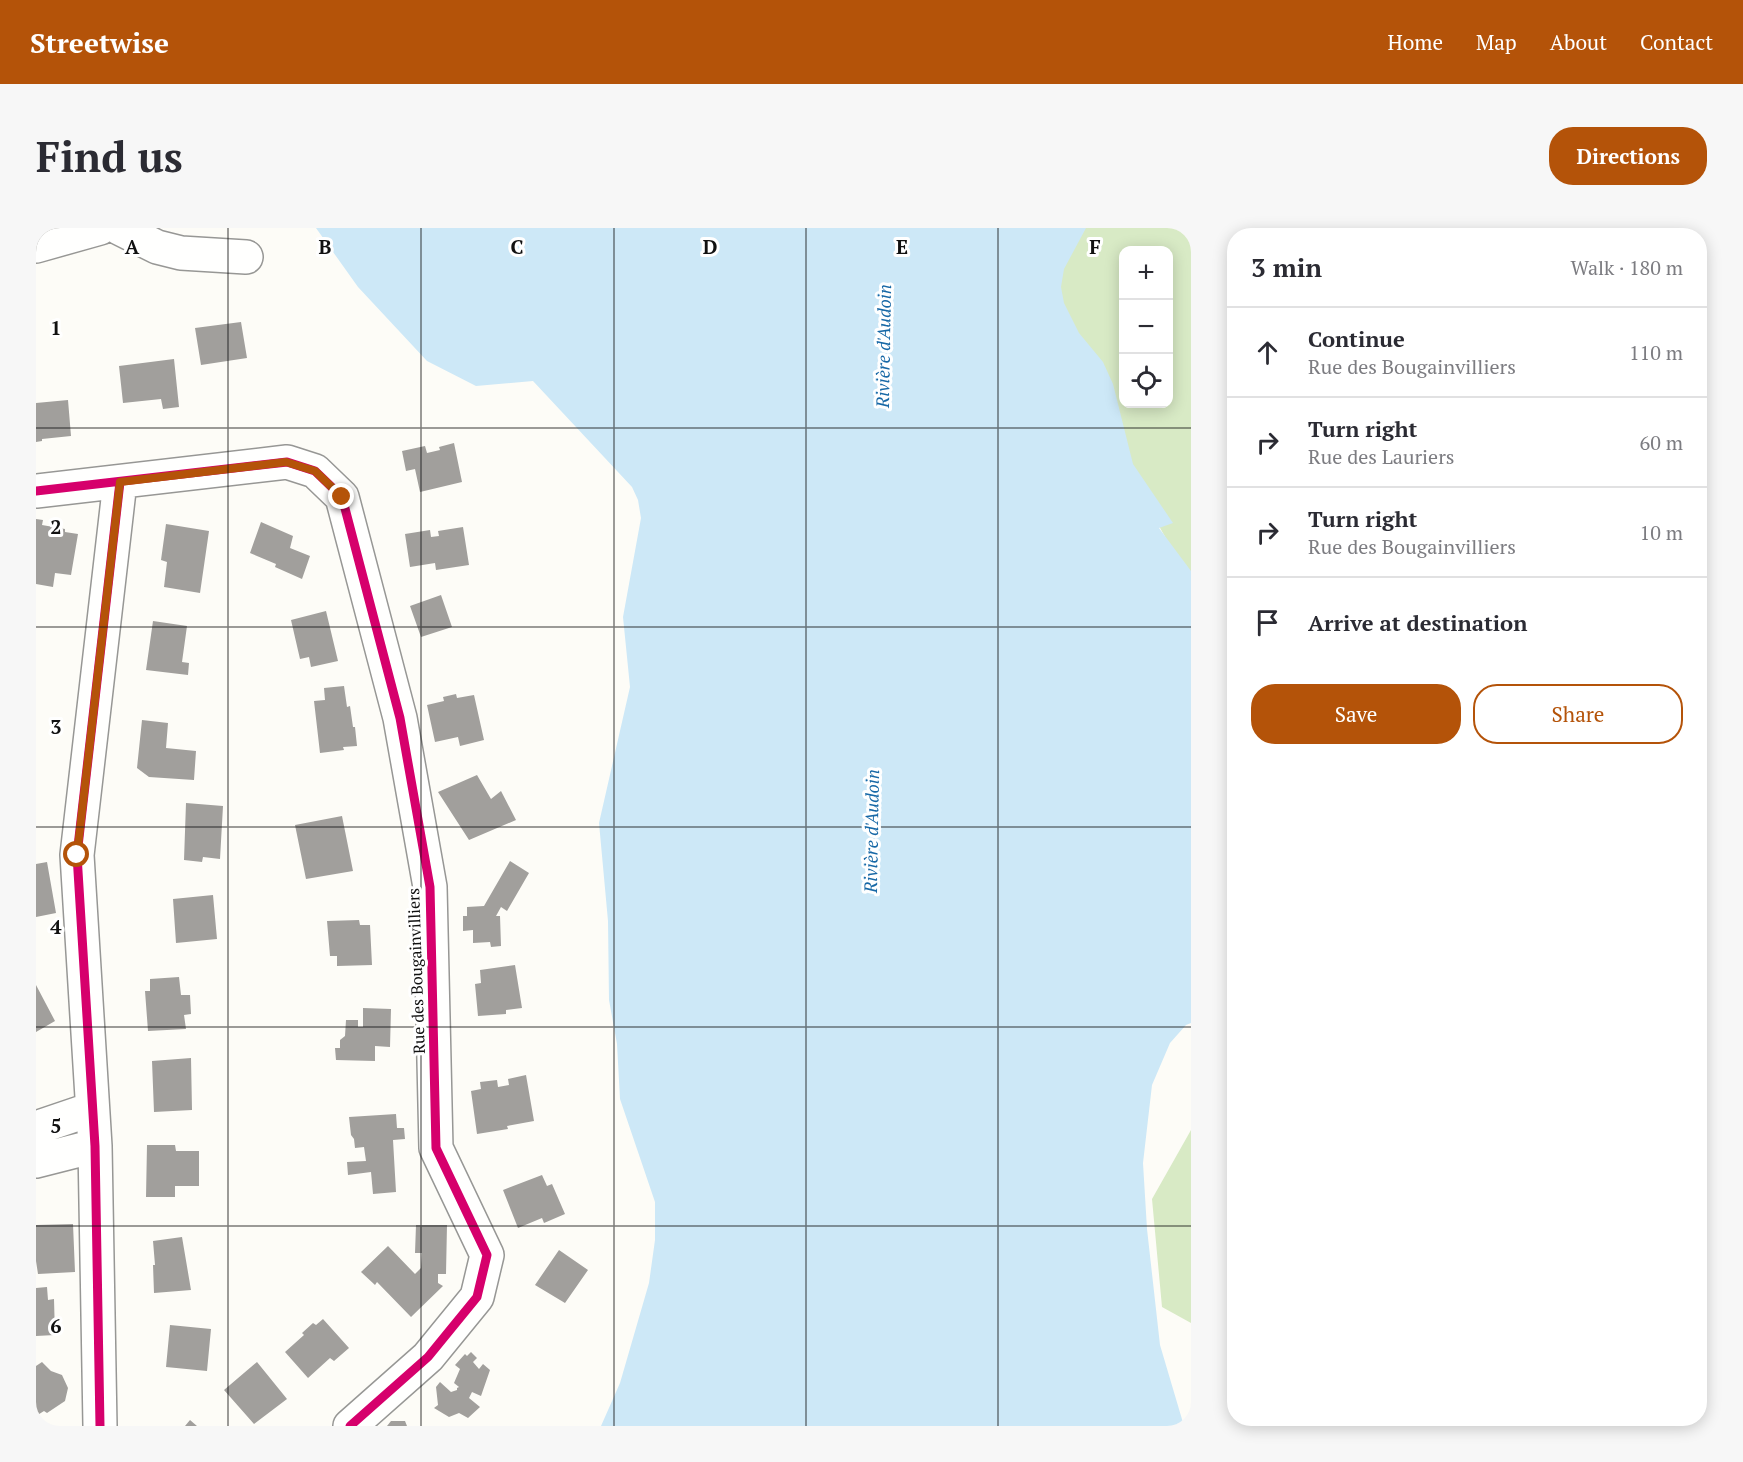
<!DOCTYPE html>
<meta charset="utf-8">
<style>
:root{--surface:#fff;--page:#f7f7f7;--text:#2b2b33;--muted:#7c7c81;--line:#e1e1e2;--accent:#b45309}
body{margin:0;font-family:"PT Serif",serif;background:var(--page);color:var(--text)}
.controls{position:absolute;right:18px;top:18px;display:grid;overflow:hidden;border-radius:12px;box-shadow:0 3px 15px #0003}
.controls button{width:54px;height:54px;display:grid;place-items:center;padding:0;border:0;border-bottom:2px solid var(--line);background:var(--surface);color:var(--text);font:30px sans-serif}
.stop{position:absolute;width:18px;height:18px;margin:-14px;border:4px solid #b45309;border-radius:50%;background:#fff}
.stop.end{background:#b45309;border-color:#fff;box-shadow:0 2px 6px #0008}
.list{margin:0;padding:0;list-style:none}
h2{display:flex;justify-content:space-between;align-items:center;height:78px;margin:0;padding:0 24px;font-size:26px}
h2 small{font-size:20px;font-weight:400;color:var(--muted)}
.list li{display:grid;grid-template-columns:39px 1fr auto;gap:18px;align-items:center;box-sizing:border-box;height:90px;padding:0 24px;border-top:2px solid var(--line)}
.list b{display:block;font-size:22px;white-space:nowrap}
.list p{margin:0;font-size:20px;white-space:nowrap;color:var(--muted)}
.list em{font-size:20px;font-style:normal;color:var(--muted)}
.actions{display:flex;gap:12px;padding:18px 24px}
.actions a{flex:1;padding:14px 0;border:2px solid var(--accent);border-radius:24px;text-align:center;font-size:21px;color:var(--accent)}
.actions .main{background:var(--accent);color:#fff}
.icon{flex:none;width:33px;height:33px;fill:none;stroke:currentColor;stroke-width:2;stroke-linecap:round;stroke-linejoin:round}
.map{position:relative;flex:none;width:1155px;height:1198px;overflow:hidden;border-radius:24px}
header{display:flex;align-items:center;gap:36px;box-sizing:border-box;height:84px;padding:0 30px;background:var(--accent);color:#fff}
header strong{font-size:28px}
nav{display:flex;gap:33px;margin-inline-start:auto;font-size:21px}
.intro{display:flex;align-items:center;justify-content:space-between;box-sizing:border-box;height:144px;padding:0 36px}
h1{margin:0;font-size:42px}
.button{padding:15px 27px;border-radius:24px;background:var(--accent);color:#fff;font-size:21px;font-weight:700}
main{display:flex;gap:36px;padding:0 36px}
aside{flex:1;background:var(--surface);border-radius:24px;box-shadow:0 3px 15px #0003}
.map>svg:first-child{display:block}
.forest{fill:#d8eac5;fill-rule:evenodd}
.water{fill:#cde8f7}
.building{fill:#a19f9c}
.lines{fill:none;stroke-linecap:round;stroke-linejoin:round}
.minor-casing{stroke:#979795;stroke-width:36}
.minor{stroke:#fffffe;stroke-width:33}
.cycleway-casing{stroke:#fff;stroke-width:13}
.cycleway{stroke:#d6006c;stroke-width:9}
.route{stroke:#b45309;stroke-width:8}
.grid{fill:none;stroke:#111;stroke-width:1.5;stroke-opacity:0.55}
.labels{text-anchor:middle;stroke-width:6;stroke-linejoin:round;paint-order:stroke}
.street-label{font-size:16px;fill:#111;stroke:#fff}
.water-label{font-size:18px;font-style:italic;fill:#1768a6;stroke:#fff}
.grid-label{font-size:20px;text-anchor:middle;font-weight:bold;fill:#111;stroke:#fff;stroke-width:6;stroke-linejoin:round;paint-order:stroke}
</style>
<header>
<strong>Streetwise</strong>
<nav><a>Home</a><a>Map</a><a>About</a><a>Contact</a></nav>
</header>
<div class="intro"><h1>Find us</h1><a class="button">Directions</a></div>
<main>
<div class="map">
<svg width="1155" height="1198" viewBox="0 0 1155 1198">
<rect width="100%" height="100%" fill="#fdfcf7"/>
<path class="forest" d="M 1034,0 L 1155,0 L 1155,355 L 1114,282 L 1008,67 ZM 1088,22 L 1132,22 L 1132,176 L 1088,176 Z
M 1155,902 L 1155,1095 L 1126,1079 L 1116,971 Z"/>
<path class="water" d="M 280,0 L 1050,0 L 1028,41 L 1025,59 L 1028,75 L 1043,105 L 1067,134 L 1077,156 L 1097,236 L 1137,295 L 1123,300 L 1155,343 L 1155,795 L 1150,797 L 1134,815 L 1116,857 L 1107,935 L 1111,1001 L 1124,1117 L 1148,1198 L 565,1198 L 584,1155 L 613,1055 L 619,1012 L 619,974 L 584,871 L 581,816 L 573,772 L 572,693 L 563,595 L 594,459 L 587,389 L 605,290 L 602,272 L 596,259 L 497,153 L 440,158 L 391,133 L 322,59 Z"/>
<path class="building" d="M 205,94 L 211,130 L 165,137 L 159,100 Z
M 138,131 L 143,179 L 127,181 L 125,171 L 87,175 L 83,138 Z
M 32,172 L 35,208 L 6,211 L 6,213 L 0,214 L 0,175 Z
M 418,215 L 426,254 L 384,264 L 379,241 L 370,243 L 366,223 L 389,218 L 391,225 L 404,222 L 403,219 Z
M 0,291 L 7,292 L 6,297 L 29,301 L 29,304 L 42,306 L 35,347 L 19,345 L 17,359 L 0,356 Z
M 225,294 L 257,308 L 254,320 L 274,328 L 266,351 L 239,339 L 240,336 L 214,325 Z
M 130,296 L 173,303 L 164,365 L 128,359 L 131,334 L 125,332 Z
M 427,299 L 433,337 L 400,342 L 399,335 L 374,339 L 369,306 L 394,302 L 395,309 L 403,308 L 402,303 Z
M 405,367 L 416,399 L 385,409 L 374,378 Z
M 290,383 L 302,433 L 275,439 L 273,429 L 264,431 L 255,392 Z
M 117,393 L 151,398 L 146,434 L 153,435 L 152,447 L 110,442 Z
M 308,458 L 311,479 L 314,478 L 317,499 L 319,499 L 321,518 L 307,519 L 308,522 L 284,525 L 278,473 L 289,472 L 288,460 Z
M 420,466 L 421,470 L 438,467 L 448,512 L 424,518 L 422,509 L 399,514 L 391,477 L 408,473 L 407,469 Z
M 106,492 L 132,495 L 130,520 L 160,523 L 158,552 L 113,549 L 101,540 Z
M 441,547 L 455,571 L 465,563 L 480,592 L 433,612 L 402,564 Z
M 150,575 L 187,578 L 184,631 L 167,629 L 166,634 L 148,632 Z
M 306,588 L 317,643 L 270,651 L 259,597 Z
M 474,633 L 493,645 L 471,683 L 465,679 L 460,688 L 464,688 L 465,718 L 455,719 L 454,714 L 437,715 L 437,702 L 427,703 L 427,688 L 431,688 L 431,679 L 448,678 Z
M 11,634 L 20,685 L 0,689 L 0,636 Z
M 177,667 L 181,711 L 140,715 L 137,671 Z
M 323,692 L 324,697 L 334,697 L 336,737 L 301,738 L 301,728 L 294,728 L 291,693 Z
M 479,737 L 486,780 L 470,782 L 470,786 L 442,788 L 439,756 L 445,755 L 444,742 Z
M 143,749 L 145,767 L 154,767 L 155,786 L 148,787 L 150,801 L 112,803 L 109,763 L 114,763 L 114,751 Z
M 0,757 L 19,793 L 0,804 Z
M 327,780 L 355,781 L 354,819 L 339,818 L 339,833 L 300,832 L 299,820 L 304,820 L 304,812 L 309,808 L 310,792 L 322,792 L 322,799 L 327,799 Z
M 155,830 L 156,882 L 118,884 L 116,833 Z
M 490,847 L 498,893 L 471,898 L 472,901 L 441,906 L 435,863 L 445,861 L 444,854 L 461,852 L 462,859 L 473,857 L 472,851 Z
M 360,886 L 361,900 L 368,900 L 369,911 L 357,912 L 360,964 L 337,966 L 335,944 L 312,947 L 311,934 L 330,933 L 328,919 L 319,920 L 318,911 L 315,907 L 313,889 Z
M 111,917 L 139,917 L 140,923 L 163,923 L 163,958 L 139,958 L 139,969 L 110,969 Z
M 506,947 L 511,958 L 516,956 L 529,986 L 508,995 L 506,990 L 482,1000 L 467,962 Z
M 37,996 L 39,1044 L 2,1046 L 0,1033 L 0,997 Z
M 380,997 L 411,997 L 410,1046 L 402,1046 L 402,1055 L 407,1058 L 375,1089 L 341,1054 L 339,1057 L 325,1044 L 352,1018 L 379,1046 L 385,1040 L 386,1025 L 379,1025 Z
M 146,1009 L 155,1062 L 118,1065 L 117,1037 L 119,1037 L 117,1013 Z
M 523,1022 L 552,1042 L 529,1075 L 499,1057 Z
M 11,1059 L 12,1072 L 18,1071 L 19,1107 L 0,1108 L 0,1060 Z
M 287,1091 L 313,1120 L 298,1133 L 294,1130 L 272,1150 L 249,1124 L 268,1107 L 266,1105 L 277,1095 L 280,1097 Z
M 134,1097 L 175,1101 L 171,1143 L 130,1139 Z
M 435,1124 L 441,1130 L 437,1134 L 443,1141 L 447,1136 L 454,1142 L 445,1168 L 436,1164 L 433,1170 L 444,1179 L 432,1190 L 423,1185 L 413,1189 L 398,1180 L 402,1177 L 400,1159 L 404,1154 L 415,1164 L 421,1162 L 421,1160 L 423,1159 L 418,1155 L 424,1141 L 419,1137 L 429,1126 L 431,1128 Z
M 6,1134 L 15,1143 L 26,1147 L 32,1160 L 29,1173 L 11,1185 L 8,1183 L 0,1188 L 0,1138 Z
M 221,1134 L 251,1171 L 218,1196 L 188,1162 Z
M 154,1192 L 161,1198 L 149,1198 Z
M 355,1193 L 369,1193 L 371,1198 L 351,1198 Z"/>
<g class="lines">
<g class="minor-casing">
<path id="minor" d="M 83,0 L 121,19 L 145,25 L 210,29
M 0,18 L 64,0
M 0,263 L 251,234 L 279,243 L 306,269 L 364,490 L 394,659 L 400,920 L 451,1027 L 441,1069 L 392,1129 L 314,1198
M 0,900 L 56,881
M 0,933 L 59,918
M 64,1198 L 59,918 L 41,627 L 84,254"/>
</g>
<use href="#minor" class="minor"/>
<g class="cycleway-casing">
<path id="cycleway" d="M 0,263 L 251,234 L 279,243 L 306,269 L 364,490 L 394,659 L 400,920 L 451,1027 L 441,1069 L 392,1129 L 314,1198
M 64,1198 L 59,918 L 41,627 L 84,254"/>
</g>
<use href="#cycleway" class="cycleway"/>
</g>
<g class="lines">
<path class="route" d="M 41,627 L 84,254 L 250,234 L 279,243 L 306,269"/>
</g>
<path class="grid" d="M 192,0 L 192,1198M 385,0 L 385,1198M 578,0 L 578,1198M 770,0 L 770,1198M 962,0 L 962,1198M 0,200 L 1155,200M 0,399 L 1155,399M 0,599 L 1155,599M 0,799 L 1155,799M 0,998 L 1155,998"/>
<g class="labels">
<g class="street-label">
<text transform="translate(380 743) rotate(-92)" y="6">Rue des Bougainvilliers</text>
</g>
<g class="water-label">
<text transform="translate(848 118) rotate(-89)" y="6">Rivière d'Audoin</text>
<text transform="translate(836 603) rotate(-89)" y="6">Rivière d'Audoin</text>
</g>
</g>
<g class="grid-label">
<text x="96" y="26">A</text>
<text x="289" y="26">B</text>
<text x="481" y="26">C</text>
<text x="674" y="26">D</text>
<text x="866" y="26">E</text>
<text x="1059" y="26">F</text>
<text x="20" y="107">1</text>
<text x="20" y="306">2</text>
<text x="20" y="506">3</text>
<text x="20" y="706">4</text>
<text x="20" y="905">5</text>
<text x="20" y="1105">6</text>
</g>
</svg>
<div class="controls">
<button>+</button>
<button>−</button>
<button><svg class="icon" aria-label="locate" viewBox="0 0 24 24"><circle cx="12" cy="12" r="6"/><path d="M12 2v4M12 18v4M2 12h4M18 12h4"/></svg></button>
</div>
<div class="stop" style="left:41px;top:627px"></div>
<div class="stop end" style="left:306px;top:269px"></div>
</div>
<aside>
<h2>3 min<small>Walk · 180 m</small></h2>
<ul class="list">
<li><svg class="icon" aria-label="ahead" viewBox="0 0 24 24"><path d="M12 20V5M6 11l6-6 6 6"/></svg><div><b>Continue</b><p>Rue des Bougainvilliers</p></div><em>110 m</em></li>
<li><svg class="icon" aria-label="right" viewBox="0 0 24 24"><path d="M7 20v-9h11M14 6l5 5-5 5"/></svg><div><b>Turn right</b><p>Rue des Lauriers</p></div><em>60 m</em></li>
<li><svg class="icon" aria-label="right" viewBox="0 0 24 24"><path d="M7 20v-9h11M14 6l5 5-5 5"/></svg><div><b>Turn right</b><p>Rue des Bougainvilliers</p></div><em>10 m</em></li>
<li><svg class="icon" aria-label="arrive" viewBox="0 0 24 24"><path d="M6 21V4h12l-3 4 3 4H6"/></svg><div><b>Arrive at destination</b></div></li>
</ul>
<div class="actions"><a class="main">Save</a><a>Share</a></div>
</aside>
</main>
